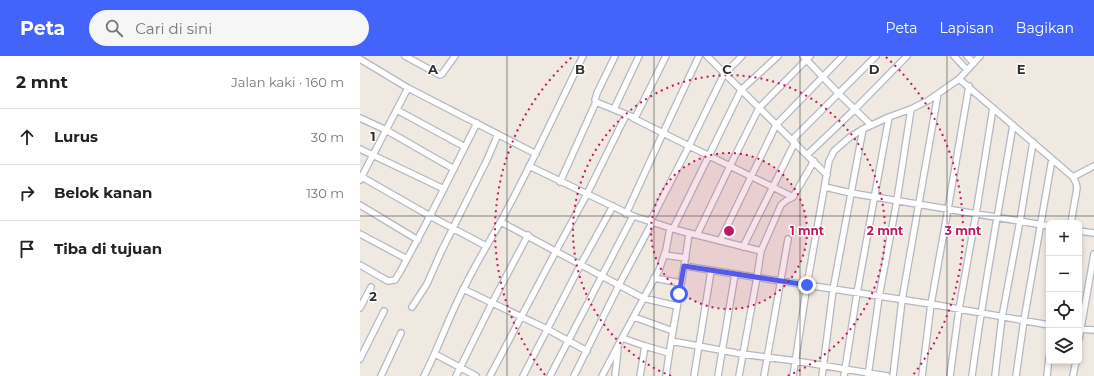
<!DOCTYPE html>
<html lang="id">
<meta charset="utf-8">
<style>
:root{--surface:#fff;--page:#f6f6f6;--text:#202124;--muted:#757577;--line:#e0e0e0;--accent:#4264fb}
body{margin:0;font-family:Montserrat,sans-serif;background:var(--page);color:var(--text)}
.controls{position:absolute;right:12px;bottom:12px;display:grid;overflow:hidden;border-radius:6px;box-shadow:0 2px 6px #0003}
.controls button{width:36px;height:36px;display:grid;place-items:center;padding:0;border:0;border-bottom:1px solid var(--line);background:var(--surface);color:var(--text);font:20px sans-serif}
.stop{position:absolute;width:12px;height:12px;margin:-9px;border:3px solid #4264fb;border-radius:50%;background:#fff}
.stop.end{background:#4264fb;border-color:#fff;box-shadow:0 1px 4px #0008}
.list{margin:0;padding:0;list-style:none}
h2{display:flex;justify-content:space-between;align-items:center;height:52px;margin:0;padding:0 16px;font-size:17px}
h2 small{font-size:13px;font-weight:400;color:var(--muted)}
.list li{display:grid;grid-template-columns:26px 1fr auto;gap:12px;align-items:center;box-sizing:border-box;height:56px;padding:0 16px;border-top:1px solid var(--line)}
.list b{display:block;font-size:15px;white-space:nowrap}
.list em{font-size:13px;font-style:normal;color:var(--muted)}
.icon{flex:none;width:22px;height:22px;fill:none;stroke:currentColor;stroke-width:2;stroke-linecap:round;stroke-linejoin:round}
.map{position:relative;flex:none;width:734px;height:320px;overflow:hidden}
header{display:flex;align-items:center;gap:24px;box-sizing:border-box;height:56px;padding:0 20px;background:var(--accent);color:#fff}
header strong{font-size:19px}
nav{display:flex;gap:22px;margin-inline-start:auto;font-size:14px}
.search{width:280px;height:36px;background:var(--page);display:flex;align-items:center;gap:10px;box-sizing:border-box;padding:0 14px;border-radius:22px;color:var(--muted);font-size:15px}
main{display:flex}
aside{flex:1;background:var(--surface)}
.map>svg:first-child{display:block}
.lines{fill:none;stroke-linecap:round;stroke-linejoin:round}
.minor-casing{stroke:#b4b7c1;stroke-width:8}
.minor{stroke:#fff;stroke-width:5.5}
.route{stroke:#4264fb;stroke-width:5}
.grid{fill:none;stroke:#2e2e2e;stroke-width:1;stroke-opacity:0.55}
.ring{fill:none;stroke:#c2185b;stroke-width:2;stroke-dasharray:2 4}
.grid-label{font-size:13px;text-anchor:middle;font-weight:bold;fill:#2e2e2e;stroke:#fff;stroke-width:3;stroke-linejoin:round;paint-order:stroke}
.centre{fill:#c2185b;stroke:#fff;stroke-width:2}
.ring-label{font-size:12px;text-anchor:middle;font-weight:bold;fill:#c2185b;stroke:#fff;stroke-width:3;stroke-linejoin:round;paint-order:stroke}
</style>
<header>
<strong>Peta</strong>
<div class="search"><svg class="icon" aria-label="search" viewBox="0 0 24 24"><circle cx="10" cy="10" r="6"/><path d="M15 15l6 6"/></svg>Cari di sini</div>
<nav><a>Peta</a><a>Lapisan</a><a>Bagikan</a></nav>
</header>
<main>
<aside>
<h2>2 mnt<small>Jalan kaki · 160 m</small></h2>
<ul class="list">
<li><svg class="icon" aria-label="ahead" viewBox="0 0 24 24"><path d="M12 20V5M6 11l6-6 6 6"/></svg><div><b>Lurus</b></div><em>30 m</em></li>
<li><svg class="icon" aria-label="right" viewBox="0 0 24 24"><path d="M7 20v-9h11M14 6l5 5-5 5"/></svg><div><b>Belok kanan</b></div><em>130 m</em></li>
<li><svg class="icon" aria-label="arrive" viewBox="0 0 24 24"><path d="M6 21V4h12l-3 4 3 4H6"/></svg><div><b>Tiba di tujuan</b></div></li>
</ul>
</aside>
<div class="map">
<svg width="734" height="320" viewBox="0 0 734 320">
<rect width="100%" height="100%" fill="#efe9e1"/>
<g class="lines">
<g class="minor-casing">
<path id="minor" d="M 45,0 L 80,19 L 82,18 L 95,0
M 347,0 L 467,119
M 443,0 L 479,38 L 511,69
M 594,0 L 607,14
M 607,0 L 614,7
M 0,3 L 48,32 L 176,98
M 599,23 L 713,121 L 734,110
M 236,46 L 275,62 L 306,0
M 254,53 L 279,0
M 37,54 L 105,91
M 0,62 L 26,74 L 94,113
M 273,62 L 329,90 L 433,141
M 117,67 L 70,160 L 126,190
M 432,84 L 516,0
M 0,93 L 84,133
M 447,99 L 494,54 L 547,0
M 169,110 L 273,160 L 317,174 L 401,195
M 0,120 L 70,160 L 40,216 L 35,224 L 28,225 L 0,209
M 0,124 L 48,32
M 200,126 L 236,46 L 235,44 L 237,37 L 255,0
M 465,131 L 491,137 L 689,170
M 0,149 L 58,184
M 266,158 L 303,77 L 339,0
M 141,166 L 283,242 L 317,250
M 290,166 L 329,90 L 364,18 L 382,0
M 711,167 L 717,132 L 716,127 L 713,121
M 313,173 L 381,34 L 418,0
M 719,175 L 734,177
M 0,178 L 47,203
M 337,179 L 370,110 L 399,52 L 450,0
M 360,185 L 416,69 L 483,0
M 383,191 L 435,86
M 304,199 L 326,202
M 325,210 L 375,218 L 571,248 L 689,269
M 294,222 L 321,227
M 103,233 L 187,273 L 227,295
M 52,251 L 67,228 L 81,196 L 127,104 L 138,78
M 0,252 L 11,231
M 274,261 L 313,275
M 719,273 L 734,274
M 262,282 L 285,290 L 309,297
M 719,283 L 734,198
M 311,285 L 382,298 L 436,305 L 527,320
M 75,298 L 116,320
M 0,303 L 24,255
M 21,320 L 41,277
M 64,320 C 79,291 89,260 104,232 C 115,209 128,188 141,165 C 170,112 196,55 223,0
M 96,320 L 132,247 L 168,179
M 130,320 L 196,195 L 227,138 L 266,59
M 163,320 L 221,208 L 253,150
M 190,320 L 273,160
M 214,320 L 259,229 L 292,167
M 242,320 L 262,282 L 299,214 L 306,194 L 310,172
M 255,320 L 258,293
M 280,320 L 285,290
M 306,320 C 312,272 323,225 329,177
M 334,320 L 351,215
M 358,320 L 375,218
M 379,320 L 397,221 L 401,195 L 421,149 L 427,144 L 433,141 L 454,105
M 404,320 L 428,183
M 433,320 L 447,229 L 469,105 L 474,95 L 490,81 L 503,73 L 529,61 L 551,53 L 569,44 L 599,23 L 620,0
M 462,320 L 473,234 L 503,73
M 484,320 L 497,237 L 529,61
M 508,320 L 519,241 L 537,144 L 551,53
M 533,320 L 542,244 L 578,38
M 562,320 L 571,248 L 588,153 L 609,30
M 590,320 L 599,253 L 616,158 L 633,52
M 612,320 C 623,236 639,153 653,69
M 635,320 L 642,261 L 660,165 L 673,86
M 656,320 L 664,264 L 692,103
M 687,320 L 689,301
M 713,320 L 716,305"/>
</g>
<use href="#minor" class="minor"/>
</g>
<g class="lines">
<path class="route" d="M 319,238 L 324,210 L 447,229"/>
</g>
<path class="grid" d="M 147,0 L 147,320M 294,0 L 294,320M 440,0 L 440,320M 587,0 L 587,320M 0,160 L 734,160"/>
<circle cx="369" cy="175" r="78" fill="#c2185b" fill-opacity=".12"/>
<g class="ring">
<circle cx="369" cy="175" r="78"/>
<path d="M311 320A156 156 0 1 1 427 320"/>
<path d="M185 319A234 234 0 0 1 212 1M526 1A234 234 0 0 1 553 319"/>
</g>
<g class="grid-label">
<text x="73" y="18">A</text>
<text x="220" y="18">B</text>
<text x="367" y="18">C</text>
<text x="514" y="18">D</text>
<text x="661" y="18">E</text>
<text x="13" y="85">1</text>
<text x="13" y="245">2</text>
</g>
<circle cx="369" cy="175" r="6" class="centre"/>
<g class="ring-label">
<text x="447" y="179">1 mnt</text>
<text x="525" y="179">2 mnt</text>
<text x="603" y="179">3 mnt</text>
</g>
</svg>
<div class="controls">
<button>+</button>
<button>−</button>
<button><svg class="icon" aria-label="locate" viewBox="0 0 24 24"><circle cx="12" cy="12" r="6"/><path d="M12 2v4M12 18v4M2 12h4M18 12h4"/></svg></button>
<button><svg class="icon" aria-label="layers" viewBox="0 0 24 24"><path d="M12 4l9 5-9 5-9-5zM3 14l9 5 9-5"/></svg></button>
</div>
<div class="stop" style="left:319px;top:238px"></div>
<div class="stop end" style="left:447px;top:229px"></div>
</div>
</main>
